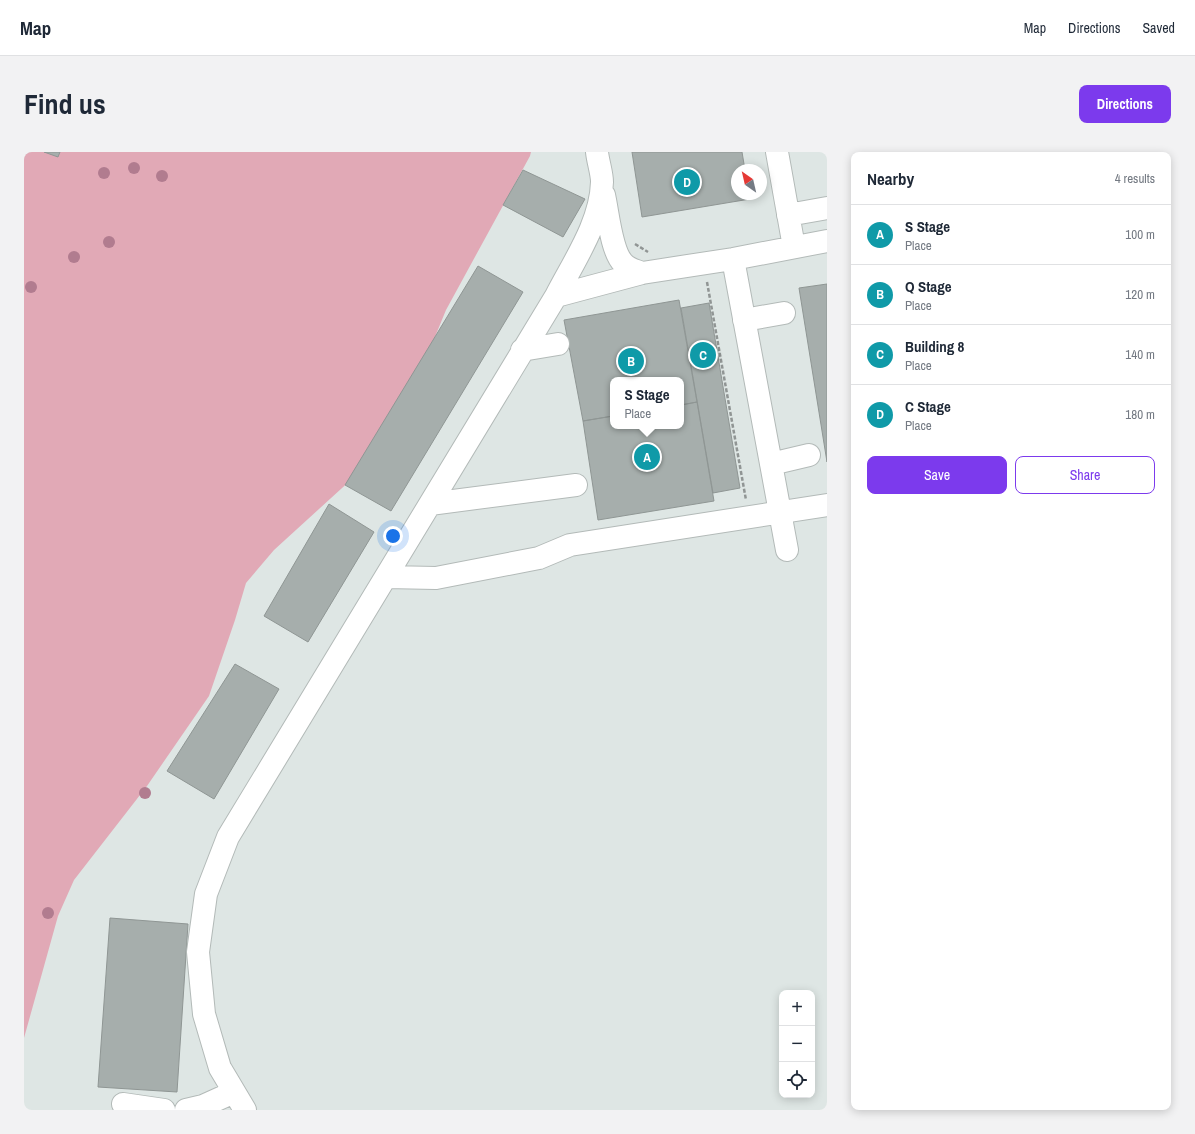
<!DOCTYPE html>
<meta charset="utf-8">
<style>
:root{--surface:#fff;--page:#f2f2f3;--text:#1f2937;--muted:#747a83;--line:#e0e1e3;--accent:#7c3aed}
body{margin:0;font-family:"Archivo Narrow",sans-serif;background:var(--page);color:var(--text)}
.controls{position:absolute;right:12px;bottom:12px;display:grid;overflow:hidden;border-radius:8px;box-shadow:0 2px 10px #0003}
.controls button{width:36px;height:36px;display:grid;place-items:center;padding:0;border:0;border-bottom:1px solid var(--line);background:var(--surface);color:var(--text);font:20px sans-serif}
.compass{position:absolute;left:707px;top:12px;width:36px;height:36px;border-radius:50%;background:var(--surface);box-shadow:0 2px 10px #0003;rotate:326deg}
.you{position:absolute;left:369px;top:384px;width:14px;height:14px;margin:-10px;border:3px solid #fff;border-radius:50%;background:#1a73e8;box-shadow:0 0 0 6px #1a73e833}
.badge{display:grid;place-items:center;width:26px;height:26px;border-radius:50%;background:var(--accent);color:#fff;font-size:13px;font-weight:700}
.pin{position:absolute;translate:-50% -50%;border:2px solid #fff;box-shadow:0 1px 4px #0006}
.popup{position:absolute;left:586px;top:225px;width:74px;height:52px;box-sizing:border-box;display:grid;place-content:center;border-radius:8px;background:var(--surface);filter:drop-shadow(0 1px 3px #0005);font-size:13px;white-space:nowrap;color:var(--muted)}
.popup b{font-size:15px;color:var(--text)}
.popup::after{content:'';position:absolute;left:50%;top:100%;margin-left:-8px;border:8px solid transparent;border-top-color:var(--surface)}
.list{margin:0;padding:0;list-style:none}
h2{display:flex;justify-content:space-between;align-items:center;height:52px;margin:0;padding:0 16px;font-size:17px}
h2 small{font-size:13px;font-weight:400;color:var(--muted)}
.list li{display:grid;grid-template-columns:26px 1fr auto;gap:12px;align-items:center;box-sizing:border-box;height:60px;padding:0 16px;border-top:1px solid var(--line)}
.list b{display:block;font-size:15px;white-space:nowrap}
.list p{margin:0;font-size:13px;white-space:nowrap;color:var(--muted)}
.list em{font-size:13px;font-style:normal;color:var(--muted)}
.actions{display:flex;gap:8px;padding:12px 16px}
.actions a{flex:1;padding:9px 0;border:1px solid var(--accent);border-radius:8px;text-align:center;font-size:14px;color:var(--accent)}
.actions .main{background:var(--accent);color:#fff}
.icon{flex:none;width:22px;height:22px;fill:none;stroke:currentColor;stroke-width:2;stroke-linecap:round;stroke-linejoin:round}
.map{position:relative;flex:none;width:803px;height:958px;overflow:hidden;border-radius:8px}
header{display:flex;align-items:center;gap:24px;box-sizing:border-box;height:56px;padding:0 20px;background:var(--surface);border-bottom:1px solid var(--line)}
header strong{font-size:19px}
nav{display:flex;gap:22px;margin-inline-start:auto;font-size:14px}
.intro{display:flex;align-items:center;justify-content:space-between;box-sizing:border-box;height:96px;padding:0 24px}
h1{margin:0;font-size:28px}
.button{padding:10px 18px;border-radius:8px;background:var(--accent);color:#fff;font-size:14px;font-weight:700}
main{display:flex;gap:24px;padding:0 24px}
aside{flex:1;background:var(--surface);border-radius:8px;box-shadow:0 2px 10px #0003}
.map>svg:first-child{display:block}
.green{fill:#e1a9b6}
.building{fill:#a6aeac;stroke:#8f9694}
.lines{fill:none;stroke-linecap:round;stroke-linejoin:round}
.minor-casing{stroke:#b3bab8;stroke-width:24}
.path{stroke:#909594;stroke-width:2.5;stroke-dasharray:4 2;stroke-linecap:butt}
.minor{stroke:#fff;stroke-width:22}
.tree{fill:#b17c8f}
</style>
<header>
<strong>Map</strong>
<nav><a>Map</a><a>Directions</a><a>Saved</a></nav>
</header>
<div class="intro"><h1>Find us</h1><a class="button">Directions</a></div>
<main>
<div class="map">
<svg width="803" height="958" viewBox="0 0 803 958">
<rect width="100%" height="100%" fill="#dee6e4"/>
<path class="green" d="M 0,0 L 507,0 L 506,4 L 422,158 L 392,231 L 340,316 L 250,398 L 222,431 L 211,468 L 185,544 L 123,634 L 50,728 L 34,764 L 0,886 Z"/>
<path class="building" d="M 20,0 L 36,0 L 34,5 Z
M 608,0 L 718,0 L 721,18 L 713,18 L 713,42 L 725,42 L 726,47 L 618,65 Z
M 499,18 L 561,47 L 539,85 L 479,53 Z
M 454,114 L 499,140 L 367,359 L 321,333 Z
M 803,132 L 803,310 L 775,136 Z
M 655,148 L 673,250 L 657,253 L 657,228 L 589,228 L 589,264 L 559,269 L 540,168 Z
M 685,151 L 716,336 L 689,341 L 657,156 Z
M 673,250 L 690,349 L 574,368 L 559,269 L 589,264 L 589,274 L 657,274 L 657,253 Z
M 305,352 L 350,380 L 284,490 L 240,464 Z
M 211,512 L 255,537 L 190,647 L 143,619 Z
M 86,766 L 164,772 L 153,940 L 74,935 Z"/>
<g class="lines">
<g class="minor-casing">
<path id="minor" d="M 753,0 L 770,95
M 580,43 C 584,60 587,99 599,111 C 604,117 611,118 618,121
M 764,63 L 803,56
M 709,107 L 763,398
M 532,144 C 550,109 577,70 578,30 C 578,21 574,10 573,0
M 720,168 L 760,161
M 498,198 L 534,192
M 747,312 L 785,303
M 406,352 L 552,333
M 362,425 L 412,426 L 515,406 L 546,393 L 803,353
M 99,952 L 140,958
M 162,958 L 179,954 L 210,940
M 221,958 L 196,916 L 180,862 L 174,800 L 182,742 L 204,685 L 532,144 L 618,121 L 709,107 L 803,89"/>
</g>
<path class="path" d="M 611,92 L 624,100
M 683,130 L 722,348"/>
<use href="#minor" class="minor"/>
</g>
<g class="tree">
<circle cx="110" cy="16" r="6"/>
<circle cx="80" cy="21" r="6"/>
<circle cx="138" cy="24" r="6"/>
<circle cx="85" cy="90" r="6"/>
<circle cx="50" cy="105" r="6"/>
<circle cx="7" cy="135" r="6"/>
<circle cx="121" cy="641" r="6"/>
<circle cx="24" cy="761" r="6"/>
</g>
</svg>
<div class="controls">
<button>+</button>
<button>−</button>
<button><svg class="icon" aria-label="locate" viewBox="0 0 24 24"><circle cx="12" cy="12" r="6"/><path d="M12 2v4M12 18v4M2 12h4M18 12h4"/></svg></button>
</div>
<svg class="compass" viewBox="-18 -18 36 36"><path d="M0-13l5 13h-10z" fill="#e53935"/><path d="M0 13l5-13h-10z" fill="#747a83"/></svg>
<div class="you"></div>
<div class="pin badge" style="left:623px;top:305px;background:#0f9aa8">A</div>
<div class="popup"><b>S Stage</b>Place</div>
<div class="pin badge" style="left:607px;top:209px;background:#0f9aa8">B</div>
<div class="pin badge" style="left:679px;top:203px;background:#0f9aa8">C</div>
<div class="pin badge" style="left:663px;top:30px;background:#0f9aa8">D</div>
</div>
<aside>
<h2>Nearby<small>4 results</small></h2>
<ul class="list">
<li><span class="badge" style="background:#0f9aa8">A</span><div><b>S Stage</b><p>Place</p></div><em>100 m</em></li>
<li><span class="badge" style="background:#0f9aa8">B</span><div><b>Q Stage</b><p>Place</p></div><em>120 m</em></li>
<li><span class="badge" style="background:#0f9aa8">C</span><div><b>Building 8</b><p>Place</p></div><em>140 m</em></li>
<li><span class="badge" style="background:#0f9aa8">D</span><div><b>C Stage</b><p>Place</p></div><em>180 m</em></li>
</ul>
<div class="actions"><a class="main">Save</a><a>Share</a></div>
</aside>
</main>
